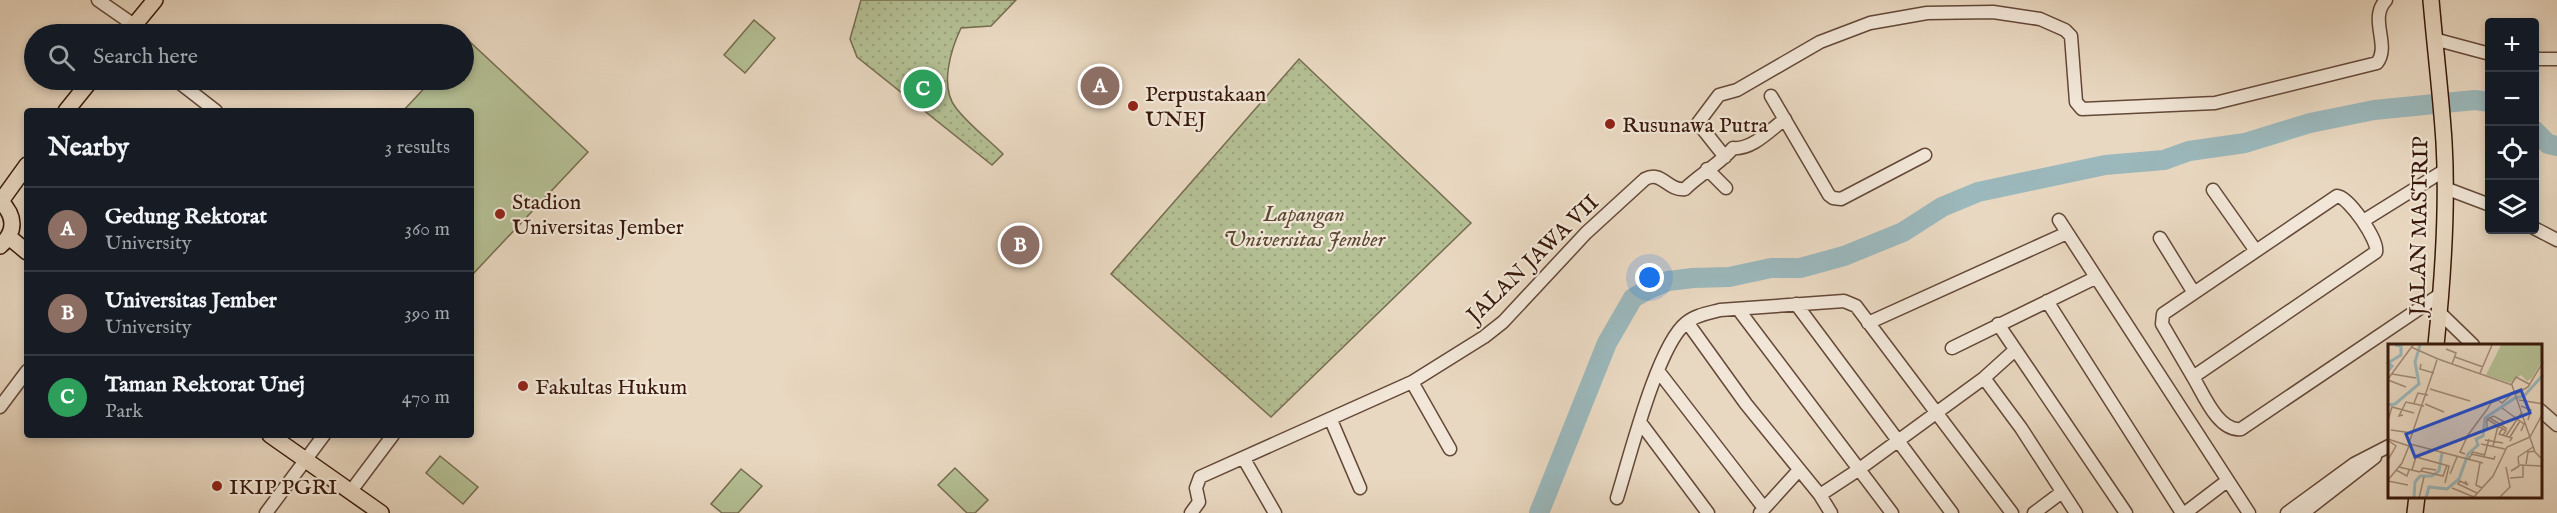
<!DOCTYPE html>
<meta charset="utf-8">
<style>
:root{--surface:#171b24;--page:#20242c;--text:#f1f3f6;--muted:#9ea1a6;--line:#363941;--accent:#b45309}
body{margin:0;font-family:"IM FELL English",serif;background:var(--page);color:var(--text)}
.controls{position:absolute;right:18px;top:18px;display:grid;overflow:hidden;border-radius:6px;box-shadow:0 3px 9px #0003}
.controls button{width:54px;height:54px;display:grid;place-items:center;padding:0;border:0;border-bottom:2px solid var(--line);background:var(--surface);color:var(--text);font:30px sans-serif}
.you{position:absolute;left:1650px;top:278px;width:21px;height:21px;margin:-15px;border:4px solid #fff;border-radius:50%;background:#1a73e8;box-shadow:0 0 0 9px #1a73e833}
.badge{display:grid;place-items:center;width:39px;height:39px;border-radius:50%;background:var(--accent);color:#fff;font-size:20px;font-weight:700}
.pin{position:absolute;translate:-50% -50%;border:3px solid #fff;box-shadow:0 2px 6px #0006}
.list{margin:0;padding:0;list-style:none}
h2{display:flex;justify-content:space-between;align-items:center;height:78px;margin:0;padding:0 24px;font-size:26px}
h2 small{font-size:20px;font-weight:400;color:var(--muted)}
.list li{display:grid;grid-template-columns:39px 1fr auto;gap:18px;align-items:center;box-sizing:border-box;height:84px;padding:0 24px;border-top:2px solid var(--line)}
.list b{display:block;font-size:22px;white-space:nowrap}
.list p{margin:0;font-size:20px;white-space:nowrap;color:var(--muted)}
.list em{font-size:20px;font-style:normal;color:var(--muted)}
.icon{flex:none;width:33px;height:33px;fill:none;stroke:currentColor;stroke-width:2;stroke-linecap:round;stroke-linejoin:round}
.map{position:relative;flex:none;width:2557px;height:513px;overflow:hidden}
.search{position:absolute;background:var(--surface);box-shadow:0 3px 9px #0003;left:24px;top:24px;width:450px;height:66px;display:flex;align-items:center;gap:15px;box-sizing:border-box;padding:0 21px;border-radius:33px;color:var(--muted);font-size:22px}
.panel{position:absolute;background:var(--surface);box-shadow:0 3px 9px #0003;left:24px;top:108px;width:450px;height:330px;border-radius:6px}
.map>svg:first-child{display:block}
.grass{fill:#b4bf94;stroke:#766c4f;stroke-width:1.5}
.park{fill:url(#park-dots);stroke:#766c4f;stroke-width:1.5}
.lines{fill:none;stroke-linecap:round;stroke-linejoin:round}
.river{stroke:#9bb8bc;stroke-width:20}
.minor-casing{stroke:#644838;stroke-width:15}
.major-casing{stroke:#38180a;stroke-width:18}
.minor{stroke:#f1e6d7;stroke-width:12}
.major{stroke:#e9d8c1;stroke-width:15}
.poi-dot{fill:#8f2418;stroke:#f1e6d7;stroke-width:2}
.labels{text-anchor:middle;stroke-width:4.5;stroke-linejoin:round;paint-order:stroke}
.poi-label{font-size:22px;fill:#38180a;stroke:#f1e6d7;text-anchor:start}
.park-label{font-size:22px;font-style:italic;fill:#5d4a33;stroke:#f1e6d7}
.street-label{font-size:22px;fill:#38180a;stroke:#f1e6d7}
.inset-river{fill:none;stroke:#9bb8bc;stroke-width:3}
.inset-road{fill:none;stroke:#a28b78;stroke-width:1.5}
.view{fill:#1d4ed8;fill-opacity:0.15;stroke:#1d4ed8;stroke-width:3}
.inset-edge{fill:none;stroke:#38180a;stroke-width:3}
</style>
<div class="map">
<svg width="2557" height="513" viewBox="0 0 2557 513">
<defs>
<pattern id="park-dots" width="8" height="8" patternUnits="userSpaceOnUse" patternTransform="scale(1.5)"><rect width="8" height="8" fill="#b4bf94"/><path d="M2 2h.1M6 6h.1" fill="none" stroke="#9ca37e" stroke-width="1.8" stroke-linecap="round"/></pattern>
</defs>
<rect width="100%" height="100%" fill="#e9d8c1"/>
<filter id="stains"><feTurbulence type="fractalNoise" baseFrequency=".00333" numOctaves="4"/><feColorMatrix values="0 0 0 0 .2 0 0 0 0 .09 0 0 0 0 .02 0 0 0 .5 -.17"/></filter>
<radialGradient id="worn" r=".72"><stop offset=".6" stop-color="#630" stop-opacity="0"/><stop offset="1" stop-color="#630" stop-opacity=".3"/></radialGradient>
<path class="grass" d="M 754,20 L 775,38 L 745,73 L 724,55 Z
M 469,41 L 588,152 L 471,276 L 471,111 L 403,111 L 432,80 L 464,80 L 464,46 Z
M 440,456 L 478,487 L 463,504 L 426,473 Z
M 955,468 L 988,500 L 975,513 L 967,513 L 938,485 Z
M 741,469 L 762,486 L 738,513 L 722,513 L 711,504 Z"/>
<path class="park" d="M 861,0 L 1016,0 L 991,26 L 961,28 C 951,49 939,87 956,108 C 969,125 988,139 1003,154 L 992,165 L 857,57 L 850,39 Z
M 1299,59 L 1471,223 L 1271,417 L 1111,274 Z"/>
<g class="lines">
<path class="river" d="M 2534,130 L 2548,144 L 2557,146
M 1539,513 L 1607,343 L 1633,298 L 1649,289 L 1668,281 L 1693,278 L 1729,277 L 1771,268 L 1800,268 L 1844,256 L 1903,232 L 1942,207 L 1978,192 L 2105,165 L 2164,160 L 2189,151 L 2245,143 L 2310,123 L 2374,110 L 2475,100 L 2490,102"/>
<g class="minor-casing">
<path id="minor" d="M 98,0 L 134,25
M 2434,39 L 2490,54
M 2534,59 L 2557,59
M 176,80 L 216,111
M 1771,96 L 1829,195 L 1833,198 L 1841,199 L 1925,155
M 1725,157 L 1698,123 L 1719,95 L 1737,90 L 1820,42 L 1870,23 L 1927,13 L 1993,12 L 2040,19 L 2065,30 L 2071,36 L 2076,102 L 2082,109 L 2215,103 L 2377,63 C 2391,45 2368,19 2386,0
M 1707,169 L 1726,188
M 2445,188 L 2490,205
M 2213,190 L 2256,251
M 2337,196 C 2349,197 2379,241 2376,252 L 2193,377 L 2162,324 L 2163,314 Z
M 2059,220 L 2249,513
M 2363,221 L 2445,170
M 2534,228 L 2557,240
M 2160,238 L 2194,293
M 2047,301 L 2182,513
M 1796,304 L 1952,513
M 1738,309 L 1892,513
M 2439,312 L 2473,345
M 1687,322 L 1746,404 L 1820,495 L 1831,513
M 1868,323 L 2067,233
M 1998,324 L 2126,513
M 1952,348 L 2095,278
M 1659,372 L 1764,508
M 2193,377 C 2203,393 2218,432 2241,429 L 2441,294
M 1984,378 L 2021,428 L 2076,513
M 1412,382 L 1450,449
M 0,407 L 27,371
M 2540,410 L 2557,425
M 1331,420 L 1360,488
M 1640,422 L 1708,513
M 1244,459 L 1275,513
M 351,491 L 393,435
M 1820,495 L 1858,470 L 1984,378 L 2015,350
M 1617,498 C 1629,460 1657,346 1686,323 C 1695,315 1709,313 1720,310 L 1844,301 L 1856,306 L 2012,513
M 266,513 L 324,435
M 1191,513 L 1199,502 L 1196,488 L 1200,477 L 1412,382 L 1484,337 L 1503,322 L 1586,233 L 1645,179 C 1662,170 1667,191 1685,189 C 1699,175 1721,163 1733,148 C 1752,150 1770,130 1785,119
M 1760,513 L 1799,470
M 2034,513 L 2062,492
M 2185,513 L 2227,481
M 2287,513 L 2354,464 L 2389,446
M 2303,513 L 2375,457"/>
</g>
<g class="major-casing">
<path id="major" d="M 2431,0 C 2435,47 2441,95 2444,142 C 2448,210 2443,278 2436,345
M 127,34 L 155,0
M 66,111 L 91,80
M 0,201 C 16,216 16,232 0,246
M 1,201 L 27,165
M 9,237 L 27,252
M 270,435 L 381,513
M 2415,513 L 2417,496"/>
</g>
<use href="#minor" class="minor"/>
<use href="#major" class="major"/>
</g>
<g class="poi-dot">
<circle cx="1133" cy="106" r="6"/>
<circle cx="1610" cy="124" r="6"/>
<circle cx="500" cy="214" r="6"/>
<circle cx="523" cy="386" r="6"/>
<circle cx="217" cy="486" r="6"/>
</g>
<g class="labels">
<g class="poi-label">
<text x="1145" y="101">Perpustakaan<tspan x="1145" dy="25">UNEJ</tspan></text>
<text x="1622" y="132">Rusunawa Putra</text>
<text x="512" y="209">Stadion<tspan x="512" dy="25">Universitas Jember</tspan></text>
<text x="535" y="394">Fakultas Hukum</text>
<text x="229" y="494">IKIP PGRI</text>
</g>
<g class="park-label">
<text x="1304" y="221">Lapangan<tspan x="1304" dy="25">Universitas Jember</tspan></text>
</g>
<g class="street-label">
<text transform="translate(2418 226) rotate(-89)" y="8">JALAN MASTRIP</text>
<text transform="translate(1532 258) rotate(-44)" y="8">JALAN JAWA VII</text>
</g>
</g>
<g transform="translate(2388 344)">
<rect width="154" height="154" fill="#e9d8c1"/>
<path d="M 113,1 L 154,1 L 154,17 L 144,34 L 139,37 L 133,31 L 122,39 L 98,31 Z" fill="#b4bf94"/>
<path class="inset-river" d="M 0,27 L 4,22 L 0,19 L 13,11 L 13,2 L 7,1M 0,61 L 7,60 L 31,40 L 27,18 L 32,1M 26,154 L 27,138 L 32,132 L 44,132 L 51,127 L 54,109M 38,154 L 41,143 L 59,145 L 71,135 L 80,110 L 90,101 L 88,95 L 95,92 L 97,74 L 127,54 L 136,52 L 155,31"/>
<path class="inset-road" d="M 23,3 L 50,15M 58,5 L 68,9 L 64,20M 67,13 L 95,23M 50,15 L 124,41 L 147,108 L 155,116M 33,20 L 32,25 L 46,29M 92,29 L 104,1M 4,30 L 28,34M 0,35 L 25,1M 0,36 L 18,43M 123,41 L 128,33 L 141,40M 42,45 L 82,57M 128,50 L 140,43 L 155,18M 131,56 L 155,60M 26,59 L 30,49 L 40,51M 37,60 L 56,68M 133,62 L 143,66 L 140,76M 114,64 L 136,80 L 133,87M 98,67 L 103,59 L 110,56 L 114,59 L 125,49M 15,71 L 11,72 L 18,58 L 36,62M 102,74 L 119,85M 99,75 L 118,87 L 115,91M 0,76 L 4,63 L 26,69M 99,84 L 99,75 L 106,72 L 118,79M 114,85 L 111,90 L 124,94 L 122,97M 3,86 L 24,89M 118,92 L 134,68M 122,93 L 132,77M 142,93 L 155,69M 0,95 L 21,102M 97,96 L 115,99M 21,99 L 49,16M 22,100 L 95,119M 93,100 L 117,105M 105,102 L 110,82M 77,110 L 72,108 L 80,91 L 100,64M 83,110 L 106,115 L 107,112M 96,113 L 101,95M 130,113 L 145,103M 0,116 L 8,102 L 1,97M 80,116 L 85,108 L 97,111M 92,119 L 88,141 L 94,144M 138,120 L 140,108 L 147,107M 132,121 L 155,122M 11,123 L 32,128M 8,126 L 19,132 L 21,126M 24,126 L 28,113 L 61,122 L 57,139M 33,127 L 55,132 L 59,121M 123,127 L 131,122 L 130,113M 32,128 L 35,124 L 48,126M 62,130 L 69,113M 122,134 L 135,133 L 135,121M 0,136 L 14,119 L 21,102M 0,137 L 20,141M 77,137 L 80,141 L 72,137 L 70,140 L 89,149M 64,144 L 86,153M 112,153 L 122,143 L 118,123M 31,154 L 36,133M 85,154 L 105,132 L 119,103 L 142,93"/>
<path class="view" d="M 133,46 L 142,69 L 27,113 L 18,90 Z"/>
<rect width="154" height="154" class="inset-edge"/>
</g>
<rect width="100%" height="100%" filter="url(#stains)"/>
<rect width="100%" height="100%" fill="url(#worn)"/>
</svg>
<div class="controls">
<button>+</button>
<button>−</button>
<button><svg class="icon" aria-label="locate" viewBox="0 0 24 24"><circle cx="12" cy="12" r="6"/><path d="M12 2v4M12 18v4M2 12h4M18 12h4"/></svg></button>
<button><svg class="icon" aria-label="layers" viewBox="0 0 24 24"><path d="M12 4l9 5-9 5-9-5zM3 14l9 5 9-5"/></svg></button>
</div>
<div class="you"></div>
<div class="pin badge" style="left:1100px;top:86px;background:#8d6e63">A</div>
<div class="pin badge" style="left:1020px;top:245px;background:#8d6e63">B</div>
<div class="pin badge" style="left:923px;top:89px;background:#2e9e5b">C</div>
<div class="search"><svg class="icon" aria-label="search" viewBox="0 0 24 24"><circle cx="10" cy="10" r="6"/><path d="M15 15l6 6"/></svg>Search here</div>
<section class="panel">
<h2>Nearby<small>3 results</small></h2>
<ul class="list">
<li><span class="badge" style="background:#8d6e63">A</span><div><b>Gedung Rektorat</b><p>University</p></div><em>360 m</em></li>
<li><span class="badge" style="background:#8d6e63">B</span><div><b>Universitas Jember</b><p>University</p></div><em>390 m</em></li>
<li><span class="badge" style="background:#2e9e5b">C</span><div><b>Taman Rektorat Unej</b><p>Park</p></div><em>470 m</em></li>
</ul>
</section>
</div>
